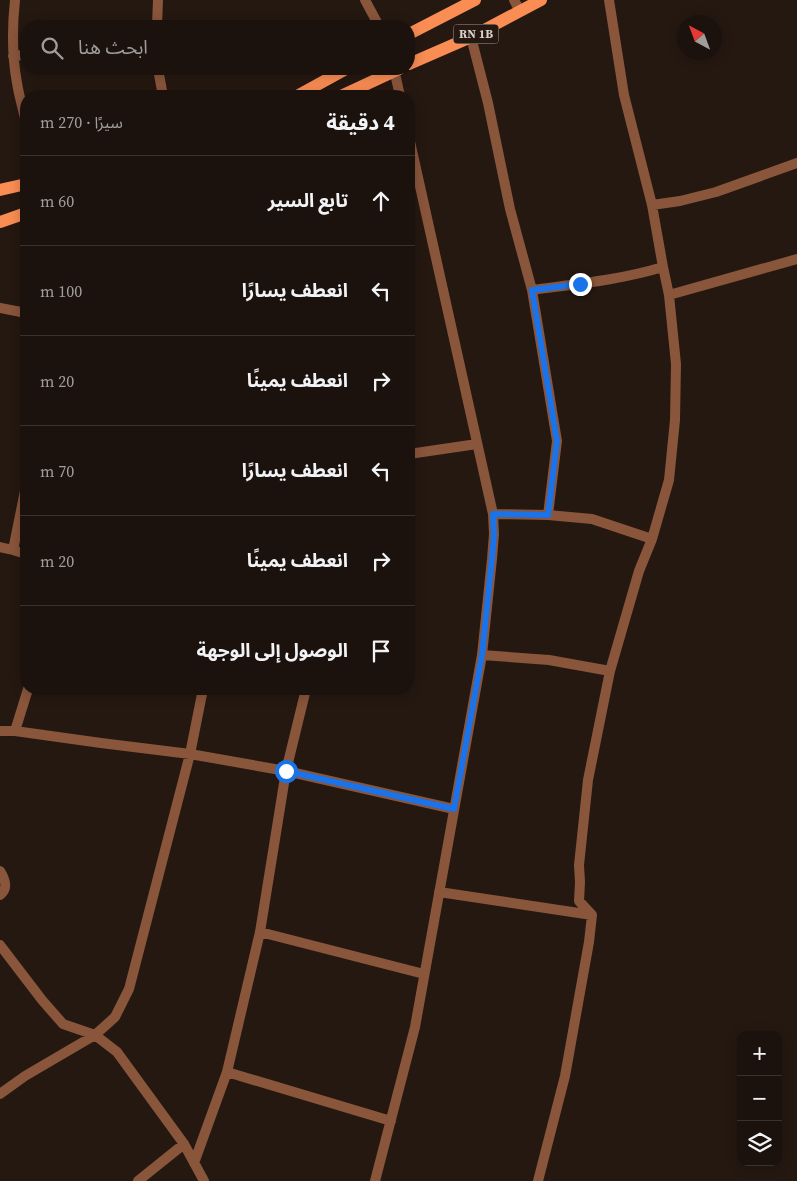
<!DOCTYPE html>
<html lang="ar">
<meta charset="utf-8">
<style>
:root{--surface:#1c120d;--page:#251b16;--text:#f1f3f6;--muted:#a09e9d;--line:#3a322e}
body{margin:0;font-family:"Source Serif 4","Noto Sans Arabic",serif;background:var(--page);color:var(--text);direction:rtl}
.controls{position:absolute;right:15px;bottom:15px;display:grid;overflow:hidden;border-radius:10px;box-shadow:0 2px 12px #0003}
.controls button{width:45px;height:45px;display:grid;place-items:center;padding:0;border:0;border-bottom:1px solid var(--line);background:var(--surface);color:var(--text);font:25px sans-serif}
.compass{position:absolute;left:677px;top:15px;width:45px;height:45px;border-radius:50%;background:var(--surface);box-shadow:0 2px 12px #0003;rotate:319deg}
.stop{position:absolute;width:15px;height:15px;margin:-11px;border:4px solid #1a73e8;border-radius:50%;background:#fff}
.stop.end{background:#1a73e8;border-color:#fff;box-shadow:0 1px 5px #0008}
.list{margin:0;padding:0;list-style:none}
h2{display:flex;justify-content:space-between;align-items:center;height:65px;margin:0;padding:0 20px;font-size:21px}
h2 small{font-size:16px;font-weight:400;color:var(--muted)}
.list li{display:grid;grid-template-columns:32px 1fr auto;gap:15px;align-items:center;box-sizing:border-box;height:90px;padding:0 20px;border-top:1px solid var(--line)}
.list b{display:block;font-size:19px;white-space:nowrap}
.list em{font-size:16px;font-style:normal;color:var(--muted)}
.icon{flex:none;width:28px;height:28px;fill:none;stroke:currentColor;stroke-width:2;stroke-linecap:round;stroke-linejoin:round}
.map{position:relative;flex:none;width:797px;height:1181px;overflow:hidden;direction:ltr}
.search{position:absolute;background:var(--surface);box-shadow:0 2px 12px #0003;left:20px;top:20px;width:395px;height:55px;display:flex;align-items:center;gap:12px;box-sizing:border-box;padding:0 18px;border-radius:20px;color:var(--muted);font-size:19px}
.panel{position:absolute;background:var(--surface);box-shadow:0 2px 12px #0003;left:20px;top:90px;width:395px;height:605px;border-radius:20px;direction:rtl}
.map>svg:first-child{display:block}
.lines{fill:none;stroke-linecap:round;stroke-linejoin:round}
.street{stroke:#89553b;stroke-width:10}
.primary{stroke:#f98d54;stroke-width:12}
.route{stroke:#1a73e8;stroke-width:6}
.labels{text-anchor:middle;stroke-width:5;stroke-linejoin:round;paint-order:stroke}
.shield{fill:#251811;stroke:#a49994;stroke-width:1}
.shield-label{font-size:12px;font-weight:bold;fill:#dad0cc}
</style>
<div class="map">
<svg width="797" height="1181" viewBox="0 0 797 1181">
<rect width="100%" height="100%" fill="#251811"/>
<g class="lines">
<path class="street" d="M 15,0 C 12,28 12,56 17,83 C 19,96 23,109 26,122
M 365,0 L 379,26
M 514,0 L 520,11
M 609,0 L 624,95 L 652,205
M 157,26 L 158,0
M 471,37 L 488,103 L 510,209 L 532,290 L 557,441 L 548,515
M 13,56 L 26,55
M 158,69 L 163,96
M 394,69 L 400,96
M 532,290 C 576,284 620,280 663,267 L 652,205 L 680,201 L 716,192 L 797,163
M 669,295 L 797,259
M 0,308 L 26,313
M 409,454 L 477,444
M 493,514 L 548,515 L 592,519 L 652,539 L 639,571 L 610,671 L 588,780 L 579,865 L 580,882 L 579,901 L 592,915 L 589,942 L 565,1076 L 538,1181
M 652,539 L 669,480 L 675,420 L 676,364 L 669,295 L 663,267
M 0,547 L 13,550 L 26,486
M 13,550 L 26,554
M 482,655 L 549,660 L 610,671
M 0,731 L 15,731 L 101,743 L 190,754 L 286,771 L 454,809
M 15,731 L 28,689
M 0,871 C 5,879 9,888 0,895
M 439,892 L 592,915
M 260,932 L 424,974
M 0,945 L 42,1000 L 63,1024 L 95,1035 L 117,1052 L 184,1144 L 204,1181
M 227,1072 L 391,1121
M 0,1094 L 25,1076 L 95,1035 L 115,1017 L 129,989 L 190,754 L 203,689
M 194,1163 L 227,1072 L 260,932 L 286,771 L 306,689
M 138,1181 L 184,1144
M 375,1181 L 415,1027 L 482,655 L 492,559 L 494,534 L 493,514 L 409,137"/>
<path class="primary" d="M 409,34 L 475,0
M 409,64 L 471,37 L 541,0
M 297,96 L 346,69
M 341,96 L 399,69
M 0,190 L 26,184
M 0,222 L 26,213"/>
</g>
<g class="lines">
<path class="route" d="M 286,771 L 454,809 L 482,655 L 492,558 L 494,534 L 493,514 L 548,515 L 557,441 L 532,290 L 580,284"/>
</g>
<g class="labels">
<rect class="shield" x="453.5" y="24.5" width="45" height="19" rx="4"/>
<g class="shield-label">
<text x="476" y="38">RN 1B</text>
</g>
</g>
</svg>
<div class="controls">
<button>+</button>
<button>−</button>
<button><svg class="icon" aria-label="layers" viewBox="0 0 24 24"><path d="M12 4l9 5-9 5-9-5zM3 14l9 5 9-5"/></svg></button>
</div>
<svg class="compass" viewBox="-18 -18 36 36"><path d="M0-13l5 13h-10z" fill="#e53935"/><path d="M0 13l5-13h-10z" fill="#a09e9d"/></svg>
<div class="stop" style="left:286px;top:771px"></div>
<div class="stop end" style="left:580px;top:284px"></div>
<div class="search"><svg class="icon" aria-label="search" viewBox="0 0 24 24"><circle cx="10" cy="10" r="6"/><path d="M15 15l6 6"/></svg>ابحث هنا</div>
<section class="panel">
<h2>4 دقيقة<small>سيرًا · 270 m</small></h2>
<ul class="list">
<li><svg class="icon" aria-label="ahead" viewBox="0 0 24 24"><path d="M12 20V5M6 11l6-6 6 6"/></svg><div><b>تابع السير</b></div><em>60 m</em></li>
<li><svg class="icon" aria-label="left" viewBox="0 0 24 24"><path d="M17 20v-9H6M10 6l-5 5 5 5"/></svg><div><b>انعطف يسارًا</b></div><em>100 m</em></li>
<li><svg class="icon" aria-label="right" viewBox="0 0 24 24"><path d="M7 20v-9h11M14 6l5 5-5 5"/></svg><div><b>انعطف يمينًا</b></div><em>20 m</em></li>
<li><svg class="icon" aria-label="left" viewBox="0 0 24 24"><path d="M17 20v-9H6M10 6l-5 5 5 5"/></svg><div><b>انعطف يسارًا</b></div><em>70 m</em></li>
<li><svg class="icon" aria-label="right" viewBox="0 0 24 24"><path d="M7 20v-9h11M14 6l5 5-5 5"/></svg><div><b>انعطف يمينًا</b></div><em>20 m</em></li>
<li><svg class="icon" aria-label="arrive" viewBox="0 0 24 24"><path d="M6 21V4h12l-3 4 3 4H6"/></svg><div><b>الوصول إلى الوجهة</b></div></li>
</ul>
</section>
</div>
